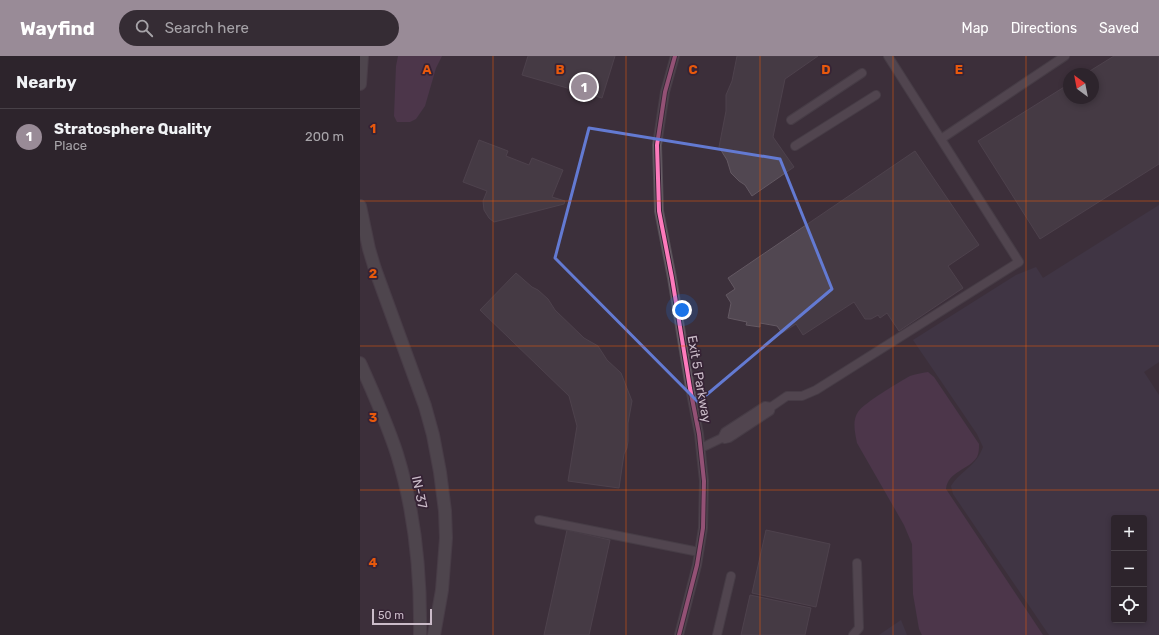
<!DOCTYPE html>
<meta charset="utf-8">
<style>
:root{--surface:#2d242c;--page:#352c34;--text:#f1f3f6;--muted:#a7a4a9;--line:#484148;--accent:#998b97}
body{margin:0;font-family:Rubik,sans-serif;background:var(--page);color:var(--text)}
.controls{position:absolute;right:12px;bottom:12px;display:grid;overflow:hidden;border-radius:4px;box-shadow:0 2px 6px #0003}
.controls button{width:36px;height:36px;display:grid;place-items:center;padding:0;border:0;border-bottom:1px solid var(--line);background:var(--surface);color:var(--text);font:20px sans-serif}
.compass{position:absolute;left:703px;top:12px;width:36px;height:36px;border-radius:50%;background:var(--surface);box-shadow:0 2px 6px #0003;rotate:328deg}
.scale{position:absolute;left:12px;bottom:10px;width:60px;box-sizing:border-box;padding-left:4px;border:2px solid #cbbcc9;border-top:0;font-size:11px;line-height:14px;white-space:nowrap;color:#cbbcc9;-webkit-text-stroke:3px #362335;paint-order:stroke}
.you{position:absolute;left:322px;top:254px;width:14px;height:14px;margin:-10px;border:3px solid #fff;border-radius:50%;background:#1a73e8;box-shadow:0 0 0 6px #1a73e833}
.badge{display:grid;place-items:center;width:26px;height:26px;border-radius:50%;background:var(--accent);color:#fff;font-size:13px;font-weight:700}
.pin{position:absolute;translate:-50% -50%;border:2px solid #fff;box-shadow:0 1px 4px #0006}
.list{margin:0;padding:0;list-style:none}
h2{display:flex;justify-content:space-between;align-items:center;height:52px;margin:0;padding:0 16px;font-size:17px}
h2 small{font-size:13px;font-weight:400;color:var(--muted)}
.list li{display:grid;grid-template-columns:26px 1fr auto;gap:12px;align-items:center;box-sizing:border-box;height:56px;padding:0 16px;border-top:1px solid var(--line)}
.list b{display:block;font-size:15px;white-space:nowrap}
.list p{margin:0;font-size:13px;white-space:nowrap;color:var(--muted)}
.list em{font-size:13px;font-style:normal;color:var(--muted)}
.icon{flex:none;width:22px;height:22px;fill:none;stroke:currentColor;stroke-width:2;stroke-linecap:round;stroke-linejoin:round}
.map{position:relative;flex:none;width:799px;height:579px;overflow:hidden}
header{display:flex;align-items:center;gap:24px;box-sizing:border-box;height:56px;padding:0 20px;background:var(--accent);color:#fff}
header strong{font-size:19px}
nav{display:flex;gap:22px;margin-inline-start:auto;font-size:14px}
.search{width:280px;height:36px;background:var(--page);display:flex;align-items:center;gap:10px;box-sizing:border-box;padding:0 14px;border-radius:22px;color:var(--muted);font-size:15px}
main{display:flex}
aside{flex:1;background:var(--surface)}
.map>svg:first-child{display:block}
.green{fill:#453d51;fill-rule:evenodd}
.water{fill:#5f3e5e}
.building{fill:#514751;stroke:#635862}
.lines{fill:none;stroke-linecap:round;stroke-linejoin:round}
.minor-casing{stroke:#544c54;stroke-width:10}
.highway-casing{stroke:#574c56;stroke-width:14}
.minor{stroke:#6a6069;stroke-width:8}
.highway{stroke:#645f64;stroke-width:12}
.cycleway-casing{stroke:#362335;stroke-width:6}
.cycleway{stroke:#fd7abc;stroke-width:4}
.marked{fill:none;stroke:#637ad2;stroke-width:3;stroke-linejoin:round}
.grid{fill:none;stroke:#e8590c;stroke-width:1;stroke-opacity:0.55}
.labels{text-anchor:middle;stroke-width:3.5;stroke-linejoin:round;paint-order:stroke}
.street-label{font-size:13px;fill:#cbbcc9;stroke:#362335}
.grid-label{font-size:13px;text-anchor:middle;font-weight:bold;fill:#e8590c;stroke:#362335;stroke-width:3.5;stroke-linejoin:round;paint-order:stroke}
</style>
<header>
<strong>Wayfind</strong>
<div class="search"><svg class="icon" aria-label="search" viewBox="0 0 24 24"><circle cx="10" cy="10" r="6"/><path d="M15 15l6 6"/></svg>Search here</div>
<nav><a>Map</a><a>Directions</a><a>Saved</a></nav>
</header>
<main>
<aside>
<h2>Nearby<small></small></h2>
<ul class="list">
<li><span class="badge">1</span><div><b>Stratosphere Quality</b><p>Place</p></div><em>200 m</em></li>
</ul>
</aside>
<div class="map">
<svg width="799" height="579" viewBox="0 0 799 579">
<rect width="100%" height="100%" fill="#3c303b"/>
<path class="green" d="M 799,149 L 799,306 L 784,316 L 799,339 L 799,579 L 689,579 L 593,438 L 591,430 C 601,414 616,411 623,391 L 617,378 L 553,284 L 656,219 L 676,211 L 683,222 ZM 754,462 L 784,462 L 784,564 L 754,564 Z
M 541,564 L 547,579 L 519,579 Z"/>
<path class="water" d="M 38,0 L 82,0 L 76,12 L 65,50 L 56,63 L 50,66 L 37,66 L 34,60 L 36,10 Z
M 568,316 L 574,321 L 619,388 C 619,392 619,397 617,401 C 609,414 588,415 586,433 L 683,579 L 562,579 L 559,573 L 553,538 L 552,488 L 544,469 L 497,387 C 495,376 492,365 498,356 C 504,347 539,326 550,320 C 555,318 562,317 568,316 Z"/>
<path class="building" d="M 168,0 L 255,0 L 242,42 L 162,19 Z
M 377,0 L 458,0 L 425,23 L 413,81 L 434,111 L 392,140 L 385,129 L 379,125 L 371,117 L 367,104 L 359,91 L 366,55 L 366,39 L 372,25 Z
M 754,0 L 799,0 L 799,108 L 680,183 L 618,85 L 709,28 L 709,42 L 733,42 L 733,18 L 725,18 Z
M 119,84 L 148,95 L 146,100 L 169,109 L 172,102 L 203,114 L 192,141 L 205,145 L 204,148 L 134,166 L 129,162 L 124,154 L 123,145 L 127,135 L 103,126 Z
M 555,95 L 619,189 L 588,210 L 603,232 L 539,275 L 527,257 L 520,262 L 518,259 L 511,263 L 505,263 L 494,246 L 443,279 L 436,268 L 422,277 L 417,270 L 400,267 L 400,271 L 386,269 L 387,266 L 368,262 L 371,247 L 366,239 L 375,233 L 368,222 Z
M 156,217 L 172,231 L 178,234 L 188,243 L 195,254 L 224,282 L 238,290 L 247,304 L 261,317 L 272,345 L 268,367 L 268,385 L 267,392 L 264,398 L 259,432 L 208,425 L 217,370 L 209,340 L 120,254 Z
M 207,474 L 250,484 L 229,579 L 184,579 Z
M 406,474 L 470,488 L 456,551 L 392,537 Z
M 390,539 L 451,552 L 445,579 L 381,579 Z"/>
<g class="lines">
<g class="minor-casing">
<path id="minor" d="M 315,0 L 305,36 L 297,89 L 299,155 L 312,222 L 330,332 L 339,378 L 344,425 L 343,472 L 337,509 L 319,579
M 431,64 L 502,17
M 581,83 L 705,0
M 435,90 L 516,39
M 411,351 L 405,350 L 365,376 L 362,382 L 365,383 L 369,382 L 410,355 L 411,351 L 427,340 L 442,340 L 456,334 L 659,206 L 528,0
M 341,392 L 362,382
M 179,464 L 339,496
M 357,579 L 371,520
M 493,579 L 499,572 L 497,507"/>
</g>
<g class="highway-casing">
<path id="highway" d="M 0,28 L 2,0
M 0,150 L 9,193 L 15,213 L 65,350 L 73,379 L 80,416 L 85,455 L 86,482 L 82,534 L 74,579
M 0,307 C 13,336 27,367 37,398 C 55,456 61,518 60,579"/>
</g>
<use href="#minor" class="minor"/>
<use href="#highway" class="highway"/>
<g class="cycleway-casing">
<path id="cycleway" d="M 315,0 L 305,36 L 297,89 L 299,155 L 312,222 L 330,332 L 339,378 L 344,425 L 343,472 L 337,509 L 319,579"/>
</g>
<use href="#cycleway" class="cycleway"/>
</g>
<path d="M0 0H799V579H0ZM 229,72 L 420,103 L 472,233 L 338,346 L 195,202 Z" fill="#3c303b" fill-opacity=".55" fill-rule="evenodd"/>
<path class="marked" d="M 229,72 L 420,103 L 472,233 L 338,346 L 195,202 Z"/>
<path class="grid" d="M 133,0 L 133,579M 266,0 L 266,579M 400,0 L 400,579M 533,0 L 533,579M 666,0 L 666,579M 0,145 L 799,145M 0,290 L 799,290M 0,434 L 799,434"/>
<g class="labels">
<g class="street-label">
<text transform="translate(340 323) rotate(80)" y="5">Exit 5 Parkway</text>
<text transform="translate(60 436) rotate(78)" y="5">IN-37</text>
</g>
</g>
<g class="grid-label">
<text x="67" y="18">A</text>
<text x="200" y="18">B</text>
<text x="333" y="18">C</text>
<text x="466" y="18">D</text>
<text x="599" y="18">E</text>
<text x="13" y="77">1</text>
<text x="13" y="222">2</text>
<text x="13" y="366">3</text>
<text x="13" y="511">4</text>
</g>
</svg>
<div class="controls">
<button>+</button>
<button>−</button>
<button><svg class="icon" aria-label="locate" viewBox="0 0 24 24"><circle cx="12" cy="12" r="6"/><path d="M12 2v4M12 18v4M2 12h4M18 12h4"/></svg></button>
</div>
<svg class="compass" viewBox="-18 -18 36 36"><path d="M0-13l5 13h-10z" fill="#e53935"/><path d="M0 13l5-13h-10z" fill="#a7a4a9"/></svg>
<div class="scale">50 m</div>
<div class="you"></div>
<div class="pin badge" style="left:224px;top:31px">1</div>
</div>
</main>
